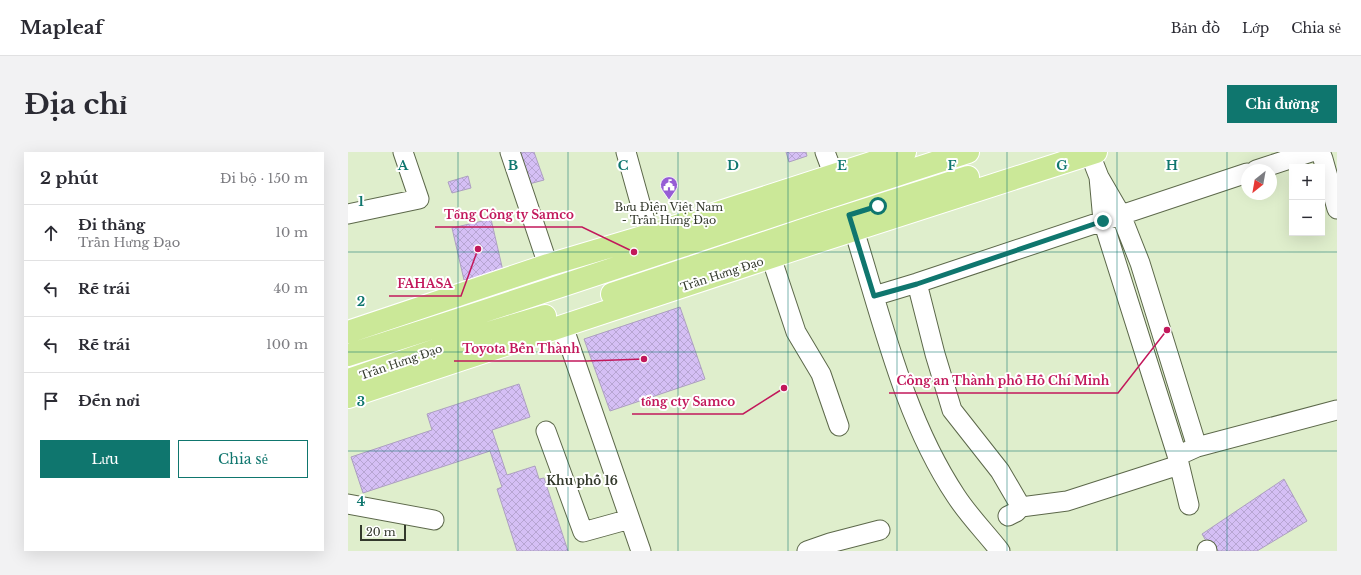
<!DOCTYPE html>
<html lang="vi">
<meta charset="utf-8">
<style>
:root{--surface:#fff;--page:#f2f2f3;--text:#2b2b33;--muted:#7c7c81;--line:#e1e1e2;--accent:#0f766e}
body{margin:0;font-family:"Libre Baskerville",serif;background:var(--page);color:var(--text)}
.controls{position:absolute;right:12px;top:12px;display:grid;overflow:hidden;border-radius:0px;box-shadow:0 4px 16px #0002}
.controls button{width:36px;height:36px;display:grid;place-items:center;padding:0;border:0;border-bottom:1px solid var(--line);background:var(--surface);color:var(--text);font:20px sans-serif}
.compass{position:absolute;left:893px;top:12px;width:36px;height:36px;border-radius:50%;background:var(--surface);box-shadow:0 4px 16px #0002;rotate:211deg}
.scale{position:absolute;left:12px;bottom:10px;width:46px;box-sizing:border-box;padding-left:4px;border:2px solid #33392c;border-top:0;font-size:11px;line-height:14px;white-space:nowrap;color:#33392c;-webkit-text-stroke:3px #fff;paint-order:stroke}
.stop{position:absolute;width:12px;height:12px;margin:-9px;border:3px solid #0f766e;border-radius:50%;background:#fff}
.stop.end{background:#0f766e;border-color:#fff;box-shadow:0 1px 4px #0008}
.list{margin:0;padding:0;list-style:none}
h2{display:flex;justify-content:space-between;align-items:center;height:52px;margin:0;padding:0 16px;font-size:17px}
h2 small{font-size:13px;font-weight:400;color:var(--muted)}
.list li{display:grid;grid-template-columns:26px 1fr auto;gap:12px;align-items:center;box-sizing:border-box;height:56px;padding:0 16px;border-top:1px solid var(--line)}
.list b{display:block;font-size:15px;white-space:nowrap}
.list p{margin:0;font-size:13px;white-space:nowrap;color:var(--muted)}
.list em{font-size:13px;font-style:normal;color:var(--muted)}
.actions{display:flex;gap:8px;padding:12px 16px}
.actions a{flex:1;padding:9px 0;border:1px solid var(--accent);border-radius:0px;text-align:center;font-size:14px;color:var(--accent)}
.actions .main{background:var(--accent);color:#fff}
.icon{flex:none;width:22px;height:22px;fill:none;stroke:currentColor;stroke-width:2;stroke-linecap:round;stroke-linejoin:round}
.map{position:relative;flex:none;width:989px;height:399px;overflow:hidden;border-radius:0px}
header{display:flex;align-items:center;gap:24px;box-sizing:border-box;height:56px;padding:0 20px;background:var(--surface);border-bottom:1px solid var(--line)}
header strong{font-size:19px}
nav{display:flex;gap:22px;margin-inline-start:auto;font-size:14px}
.intro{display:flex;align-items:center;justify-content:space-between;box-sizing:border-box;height:96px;padding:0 24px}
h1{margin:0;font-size:28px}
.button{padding:10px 18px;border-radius:0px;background:var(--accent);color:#fff;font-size:14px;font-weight:700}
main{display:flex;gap:24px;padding:0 24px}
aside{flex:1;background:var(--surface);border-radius:0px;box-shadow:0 4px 16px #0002}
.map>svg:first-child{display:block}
.building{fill:url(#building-cross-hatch);stroke:#ada0c0}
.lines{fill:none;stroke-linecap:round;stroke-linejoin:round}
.minor-casing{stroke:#5c684a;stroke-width:21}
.major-casing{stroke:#fff;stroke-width:24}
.minor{stroke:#fff;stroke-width:19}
.major{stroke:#cbe898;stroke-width:22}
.route{stroke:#0f766e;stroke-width:5}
.grid{fill:none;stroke:#0f766e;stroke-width:1;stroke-opacity:0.55}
.labels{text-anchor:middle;stroke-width:4;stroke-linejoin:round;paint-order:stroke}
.poi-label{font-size:11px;fill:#33392c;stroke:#fff}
.street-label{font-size:11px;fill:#33392c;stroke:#fff}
.neighbourhood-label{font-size:12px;font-weight:bold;fill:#33392c;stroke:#fff}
.grid-label{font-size:13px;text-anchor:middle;font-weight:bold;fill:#0f766e;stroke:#fff;stroke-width:4;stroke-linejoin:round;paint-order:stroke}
.leader{fill:none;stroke:#c2185b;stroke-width:1.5}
.callout-dot{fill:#c2185b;stroke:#fff;stroke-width:1.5}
.callout-label{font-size:12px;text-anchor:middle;font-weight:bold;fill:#c2185b;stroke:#fff;stroke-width:4;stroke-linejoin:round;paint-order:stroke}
</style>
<header>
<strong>Mapleaf</strong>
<nav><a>Bản đồ</a><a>Lớp</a><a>Chia sẻ</a></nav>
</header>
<div class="intro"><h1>Địa chỉ</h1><a class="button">Chỉ đường</a></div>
<main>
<aside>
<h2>2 phút<small>Đi bộ · 150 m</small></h2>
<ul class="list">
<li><svg class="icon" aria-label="ahead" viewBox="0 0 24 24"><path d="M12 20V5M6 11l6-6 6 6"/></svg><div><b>Đi thẳng</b><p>Trần Hưng Đạo</p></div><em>10 m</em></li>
<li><svg class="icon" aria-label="left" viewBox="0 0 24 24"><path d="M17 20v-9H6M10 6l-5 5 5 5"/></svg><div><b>Rẽ trái</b></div><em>40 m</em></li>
<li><svg class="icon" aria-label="left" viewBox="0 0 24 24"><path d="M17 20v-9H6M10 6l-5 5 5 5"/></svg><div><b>Rẽ trái</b></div><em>100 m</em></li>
<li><svg class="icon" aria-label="arrive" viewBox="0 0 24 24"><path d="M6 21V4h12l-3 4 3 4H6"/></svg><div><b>Đến nơi</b></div></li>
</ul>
<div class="actions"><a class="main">Lưu</a><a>Chia sẻ</a></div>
</aside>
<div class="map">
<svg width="989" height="399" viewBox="0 0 989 399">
<defs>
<pattern id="building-cross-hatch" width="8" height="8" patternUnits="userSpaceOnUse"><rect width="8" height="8" fill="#d5bff5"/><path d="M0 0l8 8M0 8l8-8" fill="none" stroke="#b7a5d2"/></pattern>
</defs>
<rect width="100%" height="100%" fill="#dfeecc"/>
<path class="building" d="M 171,0 L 186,0 L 196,28 L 181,32 Z
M 438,0 L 458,0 L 459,4 L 441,10 Z
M 120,24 L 123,36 L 104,41 L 100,30 Z
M 143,67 L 155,119 L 116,128 L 104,76 Z
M 332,155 L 357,227 L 262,259 L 236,187 Z
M 171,232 L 182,265 L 144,278 L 159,323 L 187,314 L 191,327 L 196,326 L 220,399 L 169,399 L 149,337 L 154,335 L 142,299 L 15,341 L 3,305 L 84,278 L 79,262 Z
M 936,327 L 959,369 L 909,399 L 864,399 L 854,382 Z"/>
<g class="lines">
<g class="minor-casing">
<path id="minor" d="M 162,0 L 200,113
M 278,0 L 301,83
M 477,0 L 486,24
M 969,0 L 973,2 L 975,7 L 989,57
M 742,2 L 751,25 L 773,63 L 792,111 L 849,295
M 908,18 L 963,0
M 751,25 L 755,69 L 829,303 L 841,353
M 0,62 L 71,47 L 55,0
M 506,78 C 534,167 556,266 608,344 C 621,364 638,381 652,399
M 423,105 L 448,180 L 473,222 L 491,274
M 569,131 L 587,202 L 604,258 L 652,319 L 673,355
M 526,144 L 569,131 L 899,21
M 215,174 L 293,399
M 198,279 L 235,380 L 282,367
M 838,300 L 849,295 L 989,258
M 0,352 L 86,368
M 660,364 L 668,360 L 673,355 L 719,349 L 831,313
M 859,398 L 859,399
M 459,399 L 482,391 L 532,378"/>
</g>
<g class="major-casing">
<path id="major" d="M 264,142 L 473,72 L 620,25
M 0,180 L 200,113 L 301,83 L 557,0
M 0,203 C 207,138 413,66 620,0
M 0,228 L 123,186 L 197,164
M 0,245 L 478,87 L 748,0"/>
</g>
<use href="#minor" class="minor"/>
<use href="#major" class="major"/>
</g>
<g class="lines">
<path class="route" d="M 530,54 L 501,63 L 526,144 L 569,132 L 755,69"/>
</g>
<path class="grid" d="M 110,0 L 110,399M 220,0 L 220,399M 330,0 L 330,399M 440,0 L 440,399M 549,0 L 549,399M 659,0 L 659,399M 769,0 L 769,399M 879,0 L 879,399M 0,100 L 989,100M 0,200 L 989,200M 0,299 L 989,299"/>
<defs>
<g id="civic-pin" transform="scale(0.9)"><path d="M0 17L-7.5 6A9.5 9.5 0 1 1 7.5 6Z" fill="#965dd5" stroke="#fff"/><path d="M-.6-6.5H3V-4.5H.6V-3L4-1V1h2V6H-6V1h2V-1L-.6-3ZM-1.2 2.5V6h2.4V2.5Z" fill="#fff"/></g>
</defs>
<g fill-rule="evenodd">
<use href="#civic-pin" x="321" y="33"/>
</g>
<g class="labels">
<g class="poi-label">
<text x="321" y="59">Bưu Điện Việt Nam<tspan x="321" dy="13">- Trần Hưng Đạo</tspan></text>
</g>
<g class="street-label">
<text transform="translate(374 122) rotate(-18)" y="4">Trần Hưng Đạo</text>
<text transform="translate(53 210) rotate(-19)" y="4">Trần Hưng Đạo</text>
</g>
<g class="neighbourhood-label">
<text x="234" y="333">Khu phố 16</text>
</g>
</g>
<g class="grid-label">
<text x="55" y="18">A</text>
<text x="165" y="18">B</text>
<text x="275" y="18">C</text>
<text x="385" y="18">D</text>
<text x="494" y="18">E</text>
<text x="604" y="18">F</text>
<text x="714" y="18">G</text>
<text x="824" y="18">H</text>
<text x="13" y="54">1</text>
<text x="13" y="154">2</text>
<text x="13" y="254">3</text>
<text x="13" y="354">4</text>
</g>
<path class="leader" d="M286 100L234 75H87M130 97L113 144H41M296 207L239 209H106M819 178L770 241H541M436 236L395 262H284"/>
<g class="callout-dot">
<circle cx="286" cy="100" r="4"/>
<circle cx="130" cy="97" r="4"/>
<circle cx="296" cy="207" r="4"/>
<circle cx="819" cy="178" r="4"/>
<circle cx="436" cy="236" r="4"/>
</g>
<g class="callout-label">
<text x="161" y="67">Tổng Công ty Samco</text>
<text x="77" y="136">FAHASA</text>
<text x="173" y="201">Toyota Bến Thành</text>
<text x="655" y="233">Công an Thành phố Hồ Chí Minh</text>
<text x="340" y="254">tổng cty Samco</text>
</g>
</svg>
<div class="controls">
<button>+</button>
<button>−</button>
</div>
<svg class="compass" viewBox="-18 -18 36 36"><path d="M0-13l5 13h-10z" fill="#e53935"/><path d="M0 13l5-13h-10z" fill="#7c7c81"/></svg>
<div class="scale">20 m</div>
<div class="stop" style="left:530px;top:54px"></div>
<div class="stop end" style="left:755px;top:69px"></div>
</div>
</main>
